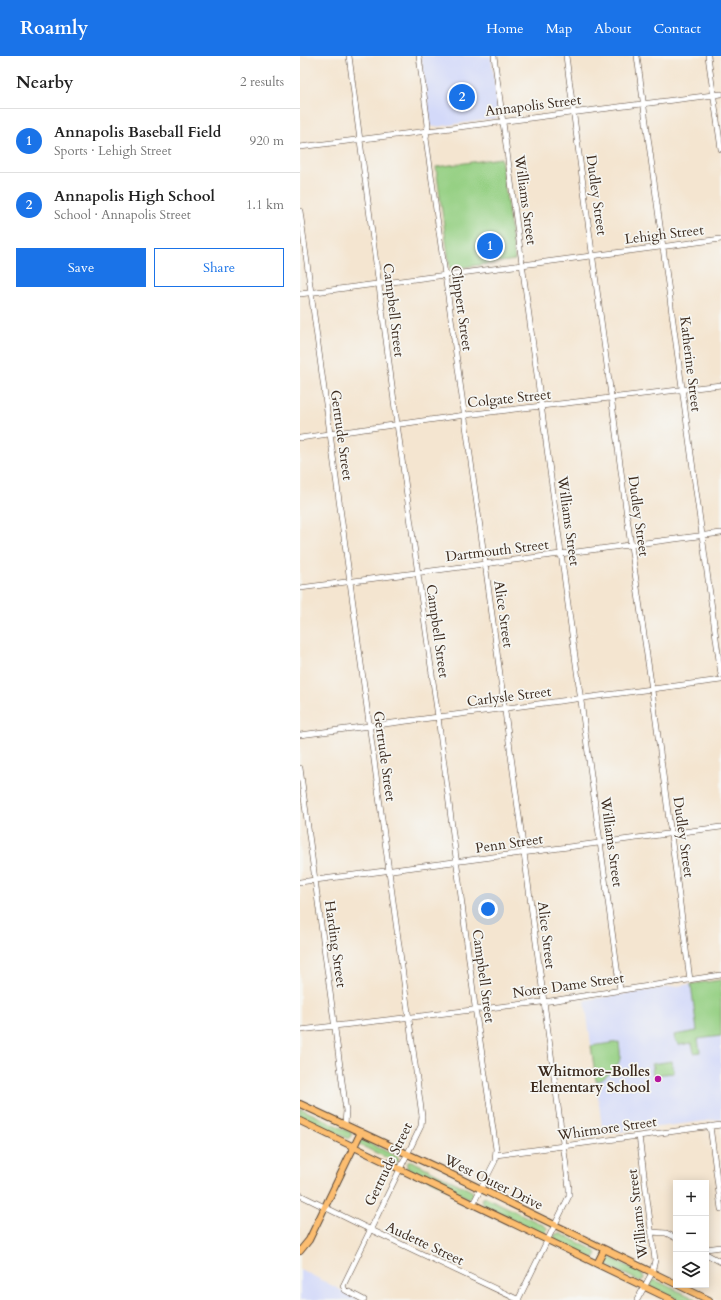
<!DOCTYPE html>
<meta charset="utf-8">
<style>
:root{--surface:#fff;--page:#f6f6f6;--text:#222;--muted:#767676;--line:#e0e0e0;--accent:#1a73e8}
body{margin:0;font-family:Cardo,serif;background:var(--page);color:var(--text)}
.controls{position:absolute;right:12px;bottom:12px;display:grid;overflow:hidden;border-radius:0px;box-shadow:0 2px 10px #0003}
.controls button{width:36px;height:36px;display:grid;place-items:center;padding:0;border:0;border-bottom:1px solid var(--line);background:var(--surface);color:var(--text);font:20px sans-serif}
.you{position:absolute;left:188px;top:853px;width:14px;height:14px;margin:-10px;border:3px solid #fff;border-radius:50%;background:#1a73e8;box-shadow:0 0 0 6px #1a73e833}
.badge{display:grid;place-items:center;width:26px;height:26px;border-radius:50%;background:var(--accent);color:#fff;font-size:13px;font-weight:700}
.pin{position:absolute;translate:-50% -50%;border:2px solid #fff;box-shadow:0 1px 4px #0006}
.list{margin:0;padding:0;list-style:none}
h2{display:flex;justify-content:space-between;align-items:center;height:52px;margin:0;padding:0 16px;font-size:17px}
h2 small{font-size:13px;font-weight:400;color:var(--muted)}
.list li{display:grid;grid-template-columns:26px 1fr auto;gap:12px;align-items:center;box-sizing:border-box;height:64px;padding:0 16px;border-top:1px solid var(--line)}
.list b{display:block;font-size:15px;white-space:nowrap}
.list p{margin:0;font-size:13px;white-space:nowrap;color:var(--muted)}
.list em{font-size:13px;font-style:normal;color:var(--muted)}
.actions{display:flex;gap:8px;padding:12px 16px}
.actions a{flex:1;padding:9px 0;border:1px solid var(--accent);border-radius:0px;text-align:center;font-size:14px;color:var(--accent)}
.actions .main{background:var(--accent);color:#fff}
.icon{flex:none;width:22px;height:22px;fill:none;stroke:currentColor;stroke-width:2;stroke-linecap:round;stroke-linejoin:round}
.map{position:relative;flex:none;width:421px;height:1244px;overflow:hidden}
header{display:flex;align-items:center;gap:24px;box-sizing:border-box;height:56px;padding:0 20px;background:var(--accent);color:#fff}
header strong{font-size:19px}
nav{display:flex;gap:22px;margin-inline-start:auto;font-size:14px}
main{display:flex}
aside{flex:1;background:var(--surface)}
.map>svg:first-child{display:block}
.built{fill:#d3d9f9}
.green{fill:#96d084;stroke:#687d51}
.lines{fill:none;stroke-linecap:round;stroke-linejoin:round}
.minor-casing{stroke:#574639;stroke-width:6}
.major-casing{stroke:#574639;stroke-width:8}
.minor{stroke:#fff;stroke-width:5}
.major{stroke:#fcbd6f;stroke-width:6}
.poi-dot{fill:#b5179e;stroke:#f6f6f2;stroke-width:1.5}
.labels{text-anchor:middle;stroke-width:3.5;stroke-linejoin:round;paint-order:stroke}
.street-label{font-size:14px;fill:#3b2a1e;stroke:#f6f6f2}
.poi-label{font-size:14px;font-weight:bold;fill:#3b2a1e;stroke:#f6f6f2;text-anchor:end}
</style>
<header>
<strong>Roamly</strong>
<nav><a>Home</a><a>Map</a><a>About</a><a>Contact</a></nav>
</header>
<main>
<aside>
<h2>Nearby<small>2 results</small></h2>
<ul class="list">
<li><span class="badge">1</span><div><b>Annapolis Baseball Field</b><p>Sports · Lehigh Street</p></div><em>920 m</em></li>
<li><span class="badge">2</span><div><b>Annapolis High School</b><p>School · Annapolis Street</p></div><em>1.1 km</em></li>
</ul>
<div class="actions"><a class="main">Save</a><a>Share</a></div>
</aside>
<div class="map">
<svg width="421" height="1244" viewBox="0 0 421 1244">
<rect width="100%" height="100%" fill="#f6f6f2"/>
<filter id="ink" filterUnits="userSpaceOnUse"><feTurbulence type="fractalNoise" baseFrequency=".025" numOctaves="2"/><feDisplacementMap in="SourceGraphic" scale="8" xChannelSelector="R" yChannelSelector="G"/><feConvolveMatrix kernelMatrix="1 2 1 2 8 2 1 2 1" color-interpolation-filters="sRGB"/></filter>
<filter id="wash" filterUnits="userSpaceOnUse"><feTurbulence type="fractalNoise" baseFrequency=".012" numOctaves="4" result="noise"/><feDisplacementMap in="SourceGraphic" scale="16" xChannelSelector="R" yChannelSelector="G"/><feGaussianBlur stdDeviation="0.9" result="paint"/><feColorMatrix in="noise" values="0 0 0 0 0 0 0 0 0 0 0 0 0 0 0 0 0 1.4 0 .05"/><feComposite in="paint" operator="in"/></filter>
<g filter="url(#wash)">
<rect width="100%" height="100%" fill="#f4e5d0"/>
<path class="built" d="M 121,0 L 191,0 L 198,55 L 198,61 L 192,63 L 135,71 L 131,70 Z
M 391,928 L 398,982 L 421,980 L 421,1063 L 303,1078 L 285,944 Z
M 0,1214 L 2,1214 L 60,1244 L 0,1244 Z"/>
<path class="green" d="M 201,102 L 215,204 L 150,213 L 136,111 Z
M 421,924 L 421,980 L 398,983 L 400,996 L 394,997 L 392,987 L 379,989 L 375,984 L 374,979 L 397,975 L 391,928 Z
M 319,986 C 321,1002 322,1007 309,1018 C 304,1022 303,1024 296,1025 L 291,990 Z
M 372,1005 L 374,1017 L 353,1019 L 352,1012 L 354,1012 L 354,1010 L 352,1010 L 352,1008 Z
M 0,1052 L 52,1077 L 49,1083 L 0,1061 Z
M 60,1084 L 65,1085 L 98,1101 L 99,1104 L 96,1106 L 93,1105 L 58,1088 L 58,1086 Z
M 112,1105 L 172,1135 L 173,1137 L 173,1140 L 168,1142 L 109,1113 L 107,1112 L 107,1108 L 109,1105 Z
M 186,1141 L 245,1170 L 247,1172 L 246,1176 L 244,1178 L 241,1177 L 183,1149 L 181,1143 Z
M 259,1177 L 294,1194 L 297,1197 L 295,1201 L 292,1202 L 256,1185 L 254,1179 Z
M 309,1201 L 342,1217 L 344,1222 L 343,1224 L 339,1225 L 306,1209 L 304,1205 L 306,1202 Z
M 353,1224 L 357,1225 L 398,1244 L 379,1244 L 351,1231 L 351,1226 Z"/>
</g>
<g filter="url(#ink)">
<g class="lines">
<g class="minor-casing">
<path id="minor" d="M 49,0 L 97,368 L 138,661 L 176,958 L 196,1093 L 195,1105 L 173,1148
M 119,0 L 128,69 L 126,82 L 186,514 L 269,1132 L 269,1140 L 218,1244
M 194,0 L 320,934
M 266,0 L 330,483 L 351,627 L 390,924
M 337,0 L 421,619
M 408,0 L 421,93
M 0,91 L 421,38
M 0,155 L 122,1060 L 121,1070 L 43,1230 L 45,1234 L 64,1244
M 0,238 L 421,183
M 0,382 L 165,359 L 421,329
M 0,532 L 421,477
M 0,679 L 421,624
M 0,712 L 46,1055 L 45,1068
M 0,826 L 421,771
M 0,974 L 250,945 L 421,919
M 410,1070 L 421,1153
M 196,1099 L 421,1069
M 0,1139 L 65,1171 L 219,1244
M 351,1176 L 366,1177 L 376,1182
M 406,1193 L 421,1191
M 406,1198 L 421,1206
M 337,1244 L 352,1217 L 355,1204 L 339,1080"/>
</g>
<g class="major-casing">
<path id="major" d="M 0,1048 L 142,1114 L 376,1228
M 0,1065 L 372,1244
M 0,1195 L 9,1184 L 61,1076
M 297,1208 L 304,1194
M 378,1229 L 409,1244"/>
</g>
<use href="#minor" class="minor"/>
<use href="#major" class="major"/>
</g>
</g>
<circle class="poi-dot" cx="358" cy="1023" r="4"/>
<g class="labels">
<g class="street-label">
<text transform="translate(233 49) rotate(-7)" y="5">Annapolis Street</text>
<text transform="translate(297 139) rotate(82)" y="5">Dudley Street</text>
<text transform="translate(226 144) rotate(82)" y="5">Williams Street</text>
<text transform="translate(364 178) rotate(-7)" y="5">Lehigh Street</text>
<text transform="translate(162 252) rotate(82)" y="5">Clippert Street</text>
<text transform="translate(94 254) rotate(83)" y="5">Campbell Street</text>
<text transform="translate(391 308) rotate(83)" y="5">Katherine Street</text>
<text transform="translate(209 342) rotate(-6)" y="5">Colgate Street</text>
<text transform="translate(42 379) rotate(82)" y="5">Gertrude Street</text>
<text transform="translate(339 460) rotate(82)" y="5">Dudley Street</text>
<text transform="translate(269 465) rotate(82)" y="5">Williams Street</text>
<text transform="translate(197 494) rotate(-7)" y="5">Dartmouth Street</text>
<text transform="translate(204 558) rotate(82)" y="5">Alice Street</text>
<text transform="translate(138 575) rotate(82)" y="5">Campbell Street</text>
<text transform="translate(209 640) rotate(-7)" y="5">Carlysle Street</text>
<text transform="translate(85 700) rotate(82)" y="5">Gertrude Street</text>
<text transform="translate(384 781) rotate(82)" y="5">Dudley Street</text>
<text transform="translate(312 786) rotate(82)" y="5">Williams Street</text>
<text transform="translate(209 787) rotate(-8)" y="5">Penn Street</text>
<text transform="translate(247 879) rotate(83)" y="5">Alice Street</text>
<text transform="translate(36 888) rotate(82)" y="5">Harding Street</text>
<text transform="translate(184 920) rotate(82)" y="5">Campbell Street</text>
<text transform="translate(268 929) rotate(-8)" y="5">Notre Dame Street</text>
<text transform="translate(307 1072) rotate(-8)" y="5">Whitmore Street</text>
<text transform="translate(88 1108) rotate(-64)" y="5">Gertrude Street</text>
<text transform="translate(194 1126) rotate(26)" y="5">West Outer Drive</text>
<text transform="translate(337 1158) rotate(-97)" y="5">Williams Street</text>
<text transform="translate(125 1187) rotate(25)" y="5">Audette Street</text>
</g>
<g class="poi-label">
<text x="350" y="1020">Whitmore-Bolles<tspan x="350" dy="16">Elementary School</tspan></text>
</g>
</g>
</svg>
<div class="controls">
<button>+</button>
<button>−</button>
<button><svg class="icon" aria-label="layers" viewBox="0 0 24 24"><path d="M12 4l9 5-9 5-9-5zM3 14l9 5 9-5"/></svg></button>
</div>
<div class="you"></div>
<div class="pin badge" style="left:190px;top:190px">1</div>
<div class="pin badge" style="left:162px;top:41px">2</div>
</div>
</main>
